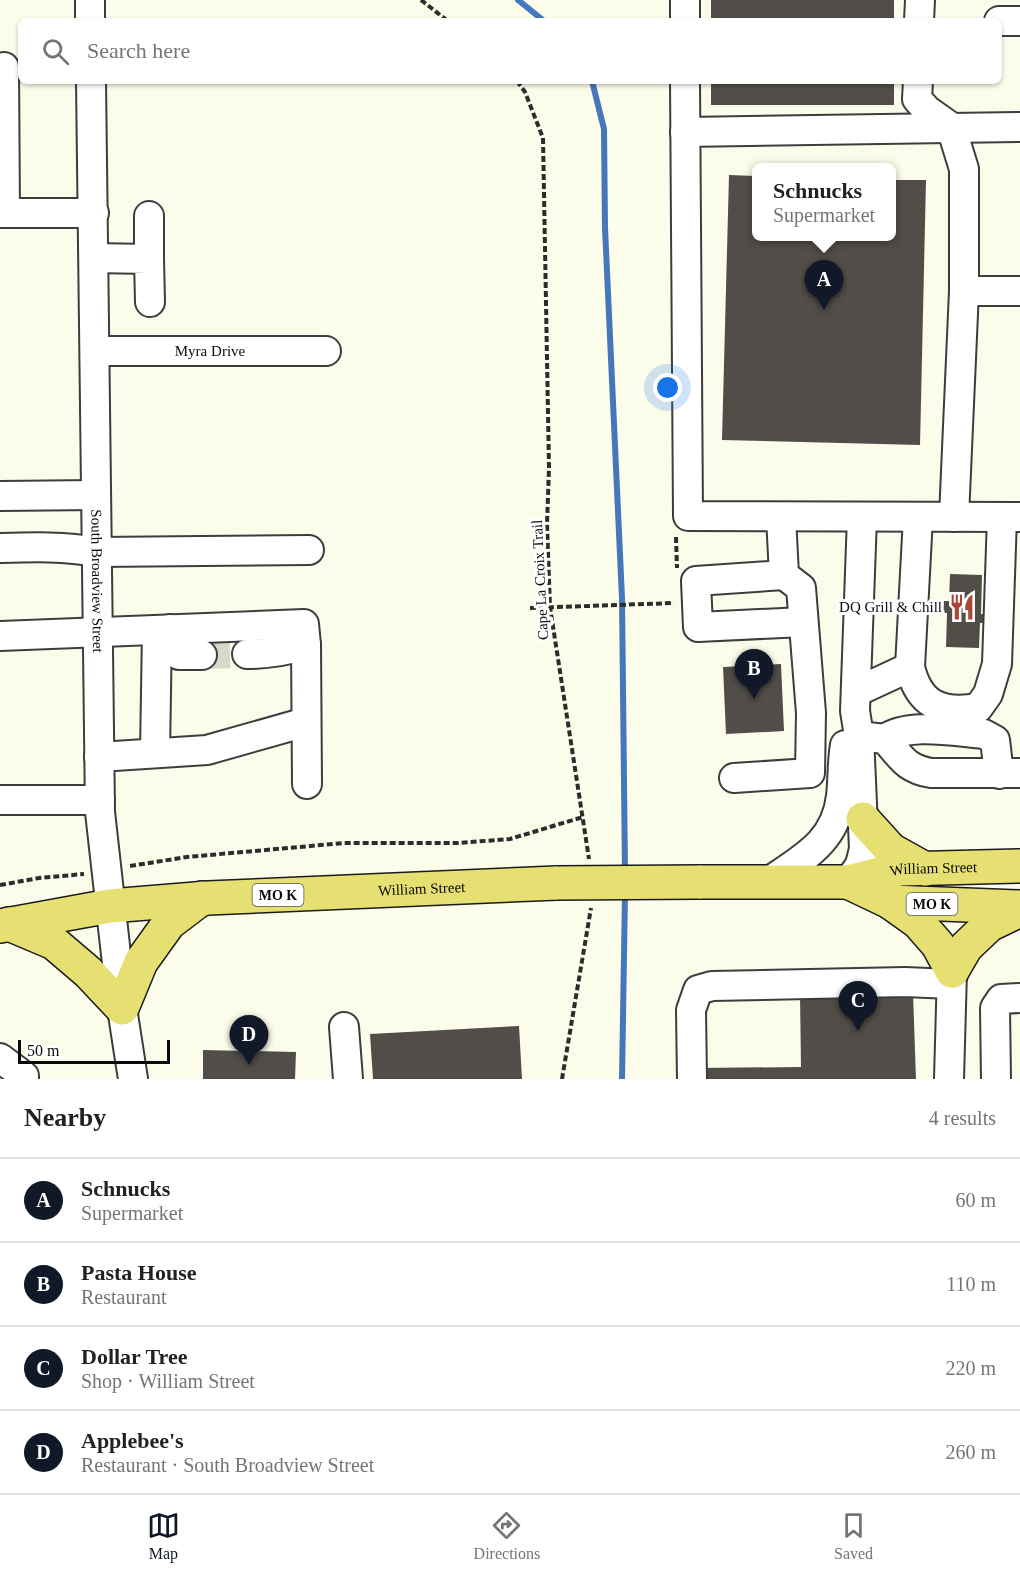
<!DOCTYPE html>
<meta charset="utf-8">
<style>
:root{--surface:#fff;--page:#f6f6f6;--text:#202124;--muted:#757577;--line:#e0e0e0;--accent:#111827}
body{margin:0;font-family:"Times New Roman",serif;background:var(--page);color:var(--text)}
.scale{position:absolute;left:18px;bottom:15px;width:152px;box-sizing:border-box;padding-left:6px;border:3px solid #0a0a0a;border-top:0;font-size:16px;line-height:21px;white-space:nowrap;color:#0a0a0a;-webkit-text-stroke:4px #fff;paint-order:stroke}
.you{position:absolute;left:668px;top:388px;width:21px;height:21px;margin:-15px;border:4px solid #fff;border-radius:50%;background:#1a73e8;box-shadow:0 0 0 9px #1a73e833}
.badge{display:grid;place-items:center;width:39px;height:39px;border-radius:50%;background:var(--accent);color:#fff;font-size:20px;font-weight:700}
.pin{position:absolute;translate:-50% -50px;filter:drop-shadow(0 2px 3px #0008)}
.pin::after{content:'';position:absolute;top:32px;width:21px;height:18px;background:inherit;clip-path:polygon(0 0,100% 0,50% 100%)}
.popup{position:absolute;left:752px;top:163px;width:144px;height:78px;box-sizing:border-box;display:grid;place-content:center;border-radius:9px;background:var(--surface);filter:drop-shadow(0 2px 4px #0005);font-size:20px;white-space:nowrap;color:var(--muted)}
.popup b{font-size:22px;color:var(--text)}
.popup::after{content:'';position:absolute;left:50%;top:100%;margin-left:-12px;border:12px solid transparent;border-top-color:var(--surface)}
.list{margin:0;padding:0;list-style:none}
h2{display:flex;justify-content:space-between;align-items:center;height:78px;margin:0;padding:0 24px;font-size:26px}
h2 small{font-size:20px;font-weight:400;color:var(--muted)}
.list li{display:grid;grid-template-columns:39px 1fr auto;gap:18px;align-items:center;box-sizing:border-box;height:84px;padding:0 24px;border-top:2px solid var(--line)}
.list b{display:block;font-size:22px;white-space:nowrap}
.list p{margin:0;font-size:20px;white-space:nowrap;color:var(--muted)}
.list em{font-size:20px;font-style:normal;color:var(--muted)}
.icon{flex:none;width:33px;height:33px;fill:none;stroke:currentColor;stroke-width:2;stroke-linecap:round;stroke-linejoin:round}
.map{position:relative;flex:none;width:1020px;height:1079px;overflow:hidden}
.search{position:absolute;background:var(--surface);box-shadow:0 2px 4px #0004;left:18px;right:18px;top:18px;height:66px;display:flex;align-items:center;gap:15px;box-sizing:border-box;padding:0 21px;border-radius:9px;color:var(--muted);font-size:22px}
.sheet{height:414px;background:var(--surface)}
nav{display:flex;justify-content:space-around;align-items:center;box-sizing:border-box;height:84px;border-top:2px solid var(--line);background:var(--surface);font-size:16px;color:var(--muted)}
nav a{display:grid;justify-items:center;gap:3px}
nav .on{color:var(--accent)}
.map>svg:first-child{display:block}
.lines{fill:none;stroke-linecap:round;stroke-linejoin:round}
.stream{stroke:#4677ba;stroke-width:6}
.building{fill:#514d48}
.minor-tunnel{stroke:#d8d8c8;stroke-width:28;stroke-dasharray:28 14;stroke-linecap:butt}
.minor-casing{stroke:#3d3d3d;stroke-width:32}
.major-casing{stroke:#1b1b1b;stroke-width:36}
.path{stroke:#2c2c2c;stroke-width:4;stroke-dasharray:6 3;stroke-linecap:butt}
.minor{stroke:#fff;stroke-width:28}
.major{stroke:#e6df71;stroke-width:33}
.major-bridge-casing{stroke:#1b1b1b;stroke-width:36;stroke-linecap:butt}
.major-bridge{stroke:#e6df71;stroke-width:33}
.labels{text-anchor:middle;stroke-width:6;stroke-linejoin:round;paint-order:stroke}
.shield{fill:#fff;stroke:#545454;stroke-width:1.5}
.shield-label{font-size:14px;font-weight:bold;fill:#0a0a0a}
.street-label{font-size:15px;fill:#0a0a0a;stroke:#fff}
.poi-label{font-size:15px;fill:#0a0a0a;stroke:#fff;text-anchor:end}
</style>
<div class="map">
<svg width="1020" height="1079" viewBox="0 0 1020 1079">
<rect width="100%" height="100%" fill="#fcfcea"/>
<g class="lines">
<path class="stream" d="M 518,0 L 544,21
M 592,81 L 604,129 L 605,228 L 622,598 L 625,873
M 622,1079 L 625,893"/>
</g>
<path class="building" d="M 711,0 L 894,0 L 894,21 L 711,21 Z
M 711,81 L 894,81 L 894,105 L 711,105 Z
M 729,175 L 756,176 L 756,236 L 892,236 L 892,180 L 926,180 L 920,445 L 722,440 Z
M 950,574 L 982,575 L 981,614 L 991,614 L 991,623 L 980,623 L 979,648 L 946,647 L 947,613 L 943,613 L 944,601 L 949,601 Z
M 781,664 L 784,731 L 726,734 L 723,667 Z
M 913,993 L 916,1079 L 697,1079 L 697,1068 L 801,1067 L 800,995 Z
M 519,1026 L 522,1079 L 373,1079 L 370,1034 Z
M 203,1050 L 296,1052 L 295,1079 L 203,1079 Z"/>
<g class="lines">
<path class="minor-tunnel" d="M 202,655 L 247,654"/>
<g class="minor-casing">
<g id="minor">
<path d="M 90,0 L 90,21"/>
<path d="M 685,0 L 685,21"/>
<path d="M 919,21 L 920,0"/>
<path d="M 999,21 L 1020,21"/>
<path d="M 4,67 L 5,213"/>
<path id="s1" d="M 91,81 L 100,812 L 122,1008 L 133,1079"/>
<path d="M 685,81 L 688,516 L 1020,517"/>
<path d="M 918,81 L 917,99 L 927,110 L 951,127 L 964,169 L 964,291 L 954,517"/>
<path d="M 685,132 L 1020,127"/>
<path d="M 0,213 L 94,213"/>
<path d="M 149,216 L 149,259"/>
<path d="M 94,258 L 149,259 L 150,302"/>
<path d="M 964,291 L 1020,291"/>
<path id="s2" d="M 96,351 L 326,351"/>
<path d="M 0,496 L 96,495"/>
<path d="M 918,517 L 910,667 C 919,705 941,714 978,708 L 988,694 L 997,664 L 1002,517"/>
<path d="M 0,548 C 33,547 65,546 97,552 L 309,550"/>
<path d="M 784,575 L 696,581 L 698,627 L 803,622"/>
<path d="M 170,629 L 173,648 L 179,655 L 202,655"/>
<path d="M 0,636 L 304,624 L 306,645 L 307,784"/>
<path d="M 247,654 C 268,654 286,651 306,645"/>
<path d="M 856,692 L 910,667"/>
<path d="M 859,736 L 885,739 C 901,757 906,769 931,773 L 1020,773"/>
<path d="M 885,739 C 908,722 956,732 984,734 L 995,740 L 999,774"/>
<path d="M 155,753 L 157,630"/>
<path d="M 99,757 L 207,750 L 306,722"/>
<path d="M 734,778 L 810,773 L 811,713 L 801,588 L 784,575 L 781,517"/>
<path d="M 0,800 L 100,800"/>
<path d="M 768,882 C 803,858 836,842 841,796 C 843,779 842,762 845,745"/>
<path d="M 848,882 L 860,865 L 864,849 L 859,736 L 855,711 L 862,517"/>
<path d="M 344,1027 L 348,1079"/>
<path d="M 0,1058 L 24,1076 L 24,1079"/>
<path d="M 692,1079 L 691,1010 L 698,990 L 712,986 L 905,982 L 951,984"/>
<path d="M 949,1079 L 952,971"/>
<path d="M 996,1079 L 995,1008 L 1001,999 L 1020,998"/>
</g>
</g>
<g class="major-casing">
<g id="major">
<path d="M 863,819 L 891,850 L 925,869"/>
<path id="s3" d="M 699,882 L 848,882 L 900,869 L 1020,866"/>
<path d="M 848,882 L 890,902 L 1020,907"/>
<path d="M 890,902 L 918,922 L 938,945 L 952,971"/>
<path d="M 9,924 L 54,943 L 88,972 L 122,1008 L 141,962 L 169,923 L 202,898"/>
<path id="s4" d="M 0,926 L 110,906 L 208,898 L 557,883"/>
<path d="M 952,971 L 966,947 L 989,925 L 1020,910"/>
</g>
</g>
<path class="path" d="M 421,0 L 448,21
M 517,81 L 525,92 L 543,138 L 549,468 L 547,524 L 550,607 L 589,859
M 676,537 L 677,568
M 530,608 L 674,603
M 130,866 L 187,857 L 344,843 L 458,843 L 510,839 L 583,817
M 0,885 L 39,878 L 84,874
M 562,1079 L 591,908"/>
<use href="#minor" class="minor"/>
<use href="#major" class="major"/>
<g class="major-bridge-casing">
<path id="major-bridge" d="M 557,883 L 699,882"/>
</g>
<use href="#major-bridge" class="major-bridge"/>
</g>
<defs>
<g id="restaurant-bare" transform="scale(2.07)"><path d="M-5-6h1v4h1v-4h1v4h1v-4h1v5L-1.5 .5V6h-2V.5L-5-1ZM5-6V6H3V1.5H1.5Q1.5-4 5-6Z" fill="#a74536" stroke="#fff" stroke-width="2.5" paint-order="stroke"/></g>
</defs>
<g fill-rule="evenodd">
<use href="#restaurant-bare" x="962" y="607"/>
</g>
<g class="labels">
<g class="shield">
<rect x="252.5" y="884" width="51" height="22" rx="4.5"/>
<rect x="906.5" y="893" width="51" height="22" rx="4.5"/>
</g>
<g class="shield-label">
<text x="278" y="900">MO K</text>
<text x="932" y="909">MO K</text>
</g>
<g class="street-label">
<text dy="5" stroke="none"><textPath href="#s2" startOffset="114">Myra Drive</textPath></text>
<text transform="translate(540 580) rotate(-93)" y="5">Cape La Croix Trail</text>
<text dy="5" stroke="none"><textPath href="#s1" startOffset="500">South Broadview Street</textPath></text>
<text dy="5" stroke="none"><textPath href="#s3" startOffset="236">William Street</textPath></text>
<text dy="5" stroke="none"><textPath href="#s4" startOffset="424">William Street</textPath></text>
</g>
<g class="poi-label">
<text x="942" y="612">DQ Grill &amp; Chill</text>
</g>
</g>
</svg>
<div class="scale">50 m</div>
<div class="you"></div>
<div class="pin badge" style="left:824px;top:310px">A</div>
<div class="popup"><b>Schnucks</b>Supermarket</div>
<div class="pin badge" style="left:754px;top:699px">B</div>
<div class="pin badge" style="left:858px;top:1031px">C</div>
<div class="pin badge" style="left:249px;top:1065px">D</div>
<div class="search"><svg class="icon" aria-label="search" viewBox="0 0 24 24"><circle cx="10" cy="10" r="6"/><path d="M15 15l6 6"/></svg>Search here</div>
</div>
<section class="sheet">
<h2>Nearby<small>4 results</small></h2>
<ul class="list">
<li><span class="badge">A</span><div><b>Schnucks</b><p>Supermarket</p></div><em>60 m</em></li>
<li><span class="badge">B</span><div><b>Pasta House</b><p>Restaurant</p></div><em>110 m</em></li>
<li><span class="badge">C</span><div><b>Dollar Tree</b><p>Shop · William Street</p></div><em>220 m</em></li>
<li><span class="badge">D</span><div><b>Applebee's</b><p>Restaurant · South Broadview Street</p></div><em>260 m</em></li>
</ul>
</section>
<nav>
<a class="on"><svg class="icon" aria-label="map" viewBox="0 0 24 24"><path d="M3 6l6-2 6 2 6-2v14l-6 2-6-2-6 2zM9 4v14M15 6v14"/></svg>Map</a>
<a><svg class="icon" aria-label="directions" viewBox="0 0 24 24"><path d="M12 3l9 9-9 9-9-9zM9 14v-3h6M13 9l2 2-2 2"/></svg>Directions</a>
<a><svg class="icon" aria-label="saved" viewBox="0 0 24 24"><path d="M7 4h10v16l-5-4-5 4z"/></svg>Saved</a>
</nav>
